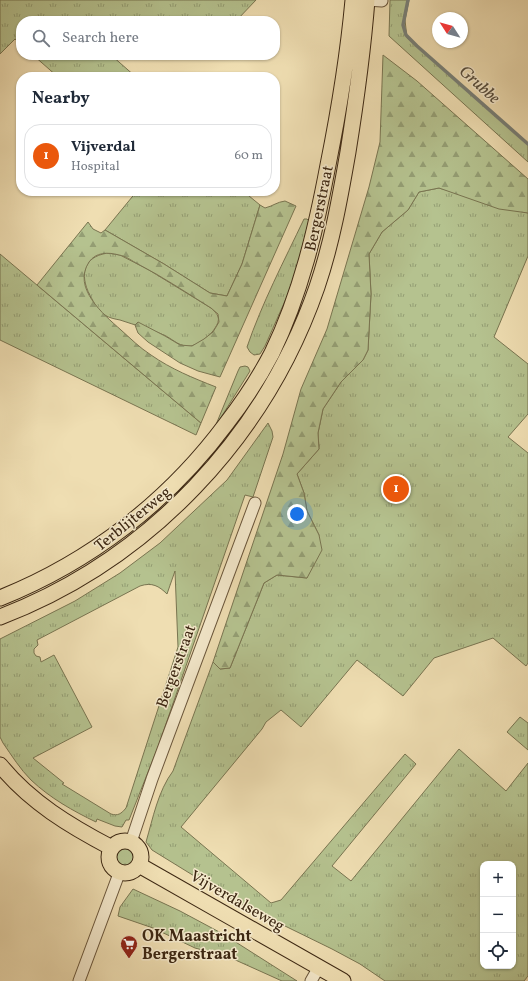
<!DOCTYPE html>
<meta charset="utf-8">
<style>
:root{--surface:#fff;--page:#f6f6f7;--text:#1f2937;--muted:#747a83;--line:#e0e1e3;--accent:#ea580c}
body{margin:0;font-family:Vollkorn,serif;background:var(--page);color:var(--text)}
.controls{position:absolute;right:12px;bottom:12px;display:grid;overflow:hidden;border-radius:8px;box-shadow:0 1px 3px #0004}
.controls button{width:36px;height:36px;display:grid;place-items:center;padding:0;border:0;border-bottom:1px solid var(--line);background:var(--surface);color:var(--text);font:20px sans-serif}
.compass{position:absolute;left:432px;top:12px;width:36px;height:36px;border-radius:50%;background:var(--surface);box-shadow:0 1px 3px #0004;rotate:306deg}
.you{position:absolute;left:297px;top:514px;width:14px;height:14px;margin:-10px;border:3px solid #fff;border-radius:50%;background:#1a73e8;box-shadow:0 0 0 6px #1a73e833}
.badge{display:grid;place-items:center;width:26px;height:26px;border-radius:50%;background:var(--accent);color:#fff;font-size:13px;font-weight:700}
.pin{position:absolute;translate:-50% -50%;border:2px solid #fff;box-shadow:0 1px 4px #0006}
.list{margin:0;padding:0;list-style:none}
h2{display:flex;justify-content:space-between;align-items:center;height:52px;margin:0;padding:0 16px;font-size:17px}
h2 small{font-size:13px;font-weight:400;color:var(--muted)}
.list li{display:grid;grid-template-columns:26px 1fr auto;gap:12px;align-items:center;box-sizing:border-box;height:64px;margin:0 8px 8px;padding:0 8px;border:1px solid var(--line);border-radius:16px}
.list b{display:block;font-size:15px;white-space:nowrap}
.list p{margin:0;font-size:13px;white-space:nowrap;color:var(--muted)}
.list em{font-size:13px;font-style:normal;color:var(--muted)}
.icon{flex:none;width:22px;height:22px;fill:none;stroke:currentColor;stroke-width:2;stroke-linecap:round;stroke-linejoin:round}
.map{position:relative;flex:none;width:528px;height:981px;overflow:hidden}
.search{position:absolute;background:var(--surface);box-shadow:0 1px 3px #0004;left:16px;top:16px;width:264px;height:44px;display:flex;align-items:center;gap:10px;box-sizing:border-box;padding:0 14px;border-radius:16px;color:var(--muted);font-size:15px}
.panel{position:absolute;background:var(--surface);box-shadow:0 1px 3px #0004;left:16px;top:72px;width:264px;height:124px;border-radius:16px}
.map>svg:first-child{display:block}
.grass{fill:url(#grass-tufts);stroke:#797551;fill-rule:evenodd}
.forest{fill:url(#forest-firs);stroke:#797551}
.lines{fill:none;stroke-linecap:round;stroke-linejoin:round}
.stream{stroke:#787f77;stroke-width:3.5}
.minor-casing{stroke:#6a563b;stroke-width:13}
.major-casing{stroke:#3d2813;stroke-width:17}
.minor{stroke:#f5eacd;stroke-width:11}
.major{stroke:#efdeb2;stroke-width:15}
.labels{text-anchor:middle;stroke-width:3;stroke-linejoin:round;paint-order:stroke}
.street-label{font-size:16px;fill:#3d2813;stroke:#f5eacd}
.poi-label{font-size:16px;font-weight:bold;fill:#3d2813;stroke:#f5eacd;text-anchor:start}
.water-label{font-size:17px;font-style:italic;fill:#564c3c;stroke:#f5eacd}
</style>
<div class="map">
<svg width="528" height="981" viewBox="0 0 528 981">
<defs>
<pattern id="grass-tufts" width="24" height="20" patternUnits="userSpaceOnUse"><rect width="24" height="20" fill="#b5c28f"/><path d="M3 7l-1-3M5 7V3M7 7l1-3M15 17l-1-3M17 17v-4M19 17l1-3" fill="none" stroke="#949e74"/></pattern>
<pattern id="forest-firs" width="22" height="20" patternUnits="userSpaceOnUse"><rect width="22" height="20" fill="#b5c28f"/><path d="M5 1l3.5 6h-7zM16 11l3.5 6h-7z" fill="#949e74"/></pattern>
</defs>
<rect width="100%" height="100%" fill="#efdeb2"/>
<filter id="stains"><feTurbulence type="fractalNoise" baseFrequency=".005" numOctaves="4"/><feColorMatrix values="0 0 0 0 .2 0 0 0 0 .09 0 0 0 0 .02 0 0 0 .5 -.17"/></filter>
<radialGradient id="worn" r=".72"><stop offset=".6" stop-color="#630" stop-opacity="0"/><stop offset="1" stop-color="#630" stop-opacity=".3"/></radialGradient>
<path class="grass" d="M 0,0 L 256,0 L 236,21 L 176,21 L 169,16 L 165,21 L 21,21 L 21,44 L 15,39 L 0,54 Z
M 390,0 L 409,0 L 405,20 L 407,38 L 477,98 L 528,144 L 528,162 L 389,36 Z
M 33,55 L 111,55 L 136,77 L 58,77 Z
M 439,188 L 528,213 L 528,256 L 494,337 L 528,364 L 528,414 L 508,437 L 528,453 L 528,663 L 526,666 L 493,638 L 434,658 L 403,696 L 357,660 L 301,727 L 281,710 L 266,722 L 262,729 L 181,827 L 271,903 L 281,900 L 405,754 L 416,764 L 332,866 L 351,881 L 459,749 L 506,791 L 528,763 L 528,976 L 524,981 L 385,981 L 360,964 L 332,949 L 238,903 L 152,850 L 146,842 C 153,818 158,791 173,771 L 213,662 L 220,669 L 230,668 L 264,583 L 277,575 L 307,578 L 319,535 L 307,511 L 304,493 L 297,474 L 319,449 L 318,433 L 323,409 L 341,382 L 363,360 L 368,350 L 371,294 L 369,254 L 382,232 L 408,210 L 419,192 ZM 483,864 L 513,864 L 513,966 L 483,966 Z
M 137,191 L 243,191 L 260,205 L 242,264 L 227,296 L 210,293 L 164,264 L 105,230 Z
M 304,219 L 307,219 L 309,221 L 293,283 L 265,346 L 260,354 L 254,355 L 250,352 L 247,347 C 262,303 284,261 304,219 Z
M 108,253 L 120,255 L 149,270 L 211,308 C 220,316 221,320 213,331 C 209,336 198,345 191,346 C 180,347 175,341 166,336 C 152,329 134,325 120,320 C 115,319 109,318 105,315 C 99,312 95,305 92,299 C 80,279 80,257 108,253 Z
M 0,254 L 201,423 L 196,435 L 0,340 Z
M 245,366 L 248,367 L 250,371 L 215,427 L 238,371 L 240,367 Z
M 268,423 L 272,431 L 273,437 L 253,497 L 245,495 L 158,747 L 129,820 L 126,820 L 122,827 L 115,826 L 97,819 L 96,822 C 73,811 50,798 31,780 C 20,769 12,756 3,743 L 0,737 L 0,639 L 75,601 L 120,573 L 160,543 L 227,480 ZM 175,571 L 178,647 L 126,808 C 121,814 118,816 111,814 L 62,784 L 64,783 L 33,758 L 92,727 L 54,655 L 41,662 L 40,657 L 36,656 L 34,653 L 34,649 L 38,645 L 37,640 L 140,586 C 152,582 159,586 167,594 Z
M 520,717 L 528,723 L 528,750 L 507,732 Z
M114 857a10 10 0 1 1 20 0a10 10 0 1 1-20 0Z
M 133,889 L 180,911 L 223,934 L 297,981 L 282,981 L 231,958 L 195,948 L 153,928 L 118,916 L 120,907 Z"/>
<path class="forest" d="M 383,55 L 417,81 L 528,179 L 528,213 L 499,209 L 439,188 L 419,192 L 408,210 L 382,232 L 369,254 L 371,294 L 368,350 L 363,360 L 341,382 L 323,409 L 318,433 L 319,449 L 297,474 L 304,493 L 307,511 L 319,535 L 322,550 L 307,578 L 277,575 L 264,583 L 230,668 L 220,669 L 213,662 L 283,454 L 301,389 L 327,329 L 369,187 L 380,142 Z
M 285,201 L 296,206 L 220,377 L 198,371 L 180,363 L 148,342 L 138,333 L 135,325 L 138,322 L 165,336 L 180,345 L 192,346 L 204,339 L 213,332 L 219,322 L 218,314 L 211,308 C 187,293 163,277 138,264 C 132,261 126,256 119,255 C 108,252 96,252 89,262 C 72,288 103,314 121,330 C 130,338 140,348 151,355 C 171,369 193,378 216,387 L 201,423 L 37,285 L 88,222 L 93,229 L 101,233 L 105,230 L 164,264 L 210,293 L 227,296 L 242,264 L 260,205 L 265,208 C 273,206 277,202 285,201 Z"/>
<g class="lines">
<path class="stream" d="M 408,0 L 403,25 L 406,35 L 417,46 L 528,144"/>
<g class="minor-casing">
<path id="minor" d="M 366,0 L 382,1
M 131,842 L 152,779 L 255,503
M 79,981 L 120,871
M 311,981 L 319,967"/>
</g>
<g class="major-casing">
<path id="major" d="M 0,598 C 90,562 168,502 226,424 C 243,402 259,378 272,353 C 301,293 316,229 328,165 C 339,110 348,55 353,0
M 0,617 C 149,560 265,437 317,287 C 332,243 340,198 348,152 C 356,102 363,51 367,0
M 0,765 C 30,802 70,826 112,848
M109 857a16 16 0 1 1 32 0a16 16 0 1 1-32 0Z
M 139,865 L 343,981"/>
</g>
<use href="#minor" class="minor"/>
<use href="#major" class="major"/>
</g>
<defs>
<g id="supermarket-pin" transform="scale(0.9)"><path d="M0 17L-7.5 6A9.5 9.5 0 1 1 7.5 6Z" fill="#8f2418" stroke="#f5eacd"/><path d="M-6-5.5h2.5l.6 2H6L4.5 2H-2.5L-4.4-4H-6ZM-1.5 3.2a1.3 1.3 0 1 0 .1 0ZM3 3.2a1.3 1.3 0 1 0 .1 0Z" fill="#fff"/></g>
</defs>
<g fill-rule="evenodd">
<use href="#supermarket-pin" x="129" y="944"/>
</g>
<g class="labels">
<g class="street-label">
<text transform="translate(318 208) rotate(-78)" y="6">Bergerstraat</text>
<text transform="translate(132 518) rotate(-39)" y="6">Terblijterweg</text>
<text transform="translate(175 666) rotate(-70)" y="6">Bergerstraat</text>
<text transform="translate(238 900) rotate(30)" y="6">Vijverdalseweg</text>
</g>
<g class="poi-label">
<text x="142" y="941">OK Maastricht<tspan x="142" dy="18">Bergerstraat</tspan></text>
</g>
<g class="water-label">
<text transform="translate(480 84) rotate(42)" y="6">Grubbe</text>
</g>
</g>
<rect width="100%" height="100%" filter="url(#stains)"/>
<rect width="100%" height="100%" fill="url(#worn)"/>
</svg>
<div class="controls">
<button>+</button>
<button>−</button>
<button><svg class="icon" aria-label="locate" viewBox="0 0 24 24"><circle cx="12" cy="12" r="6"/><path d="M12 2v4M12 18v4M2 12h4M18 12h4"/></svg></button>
</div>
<svg class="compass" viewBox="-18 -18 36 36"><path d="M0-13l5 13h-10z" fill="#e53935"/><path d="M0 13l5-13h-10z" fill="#747a83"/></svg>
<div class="you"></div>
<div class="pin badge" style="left:396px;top:489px">1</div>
<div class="search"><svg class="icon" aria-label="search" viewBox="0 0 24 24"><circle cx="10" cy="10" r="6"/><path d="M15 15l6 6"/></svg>Search here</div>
<section class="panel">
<h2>Nearby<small></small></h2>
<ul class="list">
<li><span class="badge">1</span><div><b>Vijverdal</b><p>Hospital</p></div><em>60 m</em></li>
</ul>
</section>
</div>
